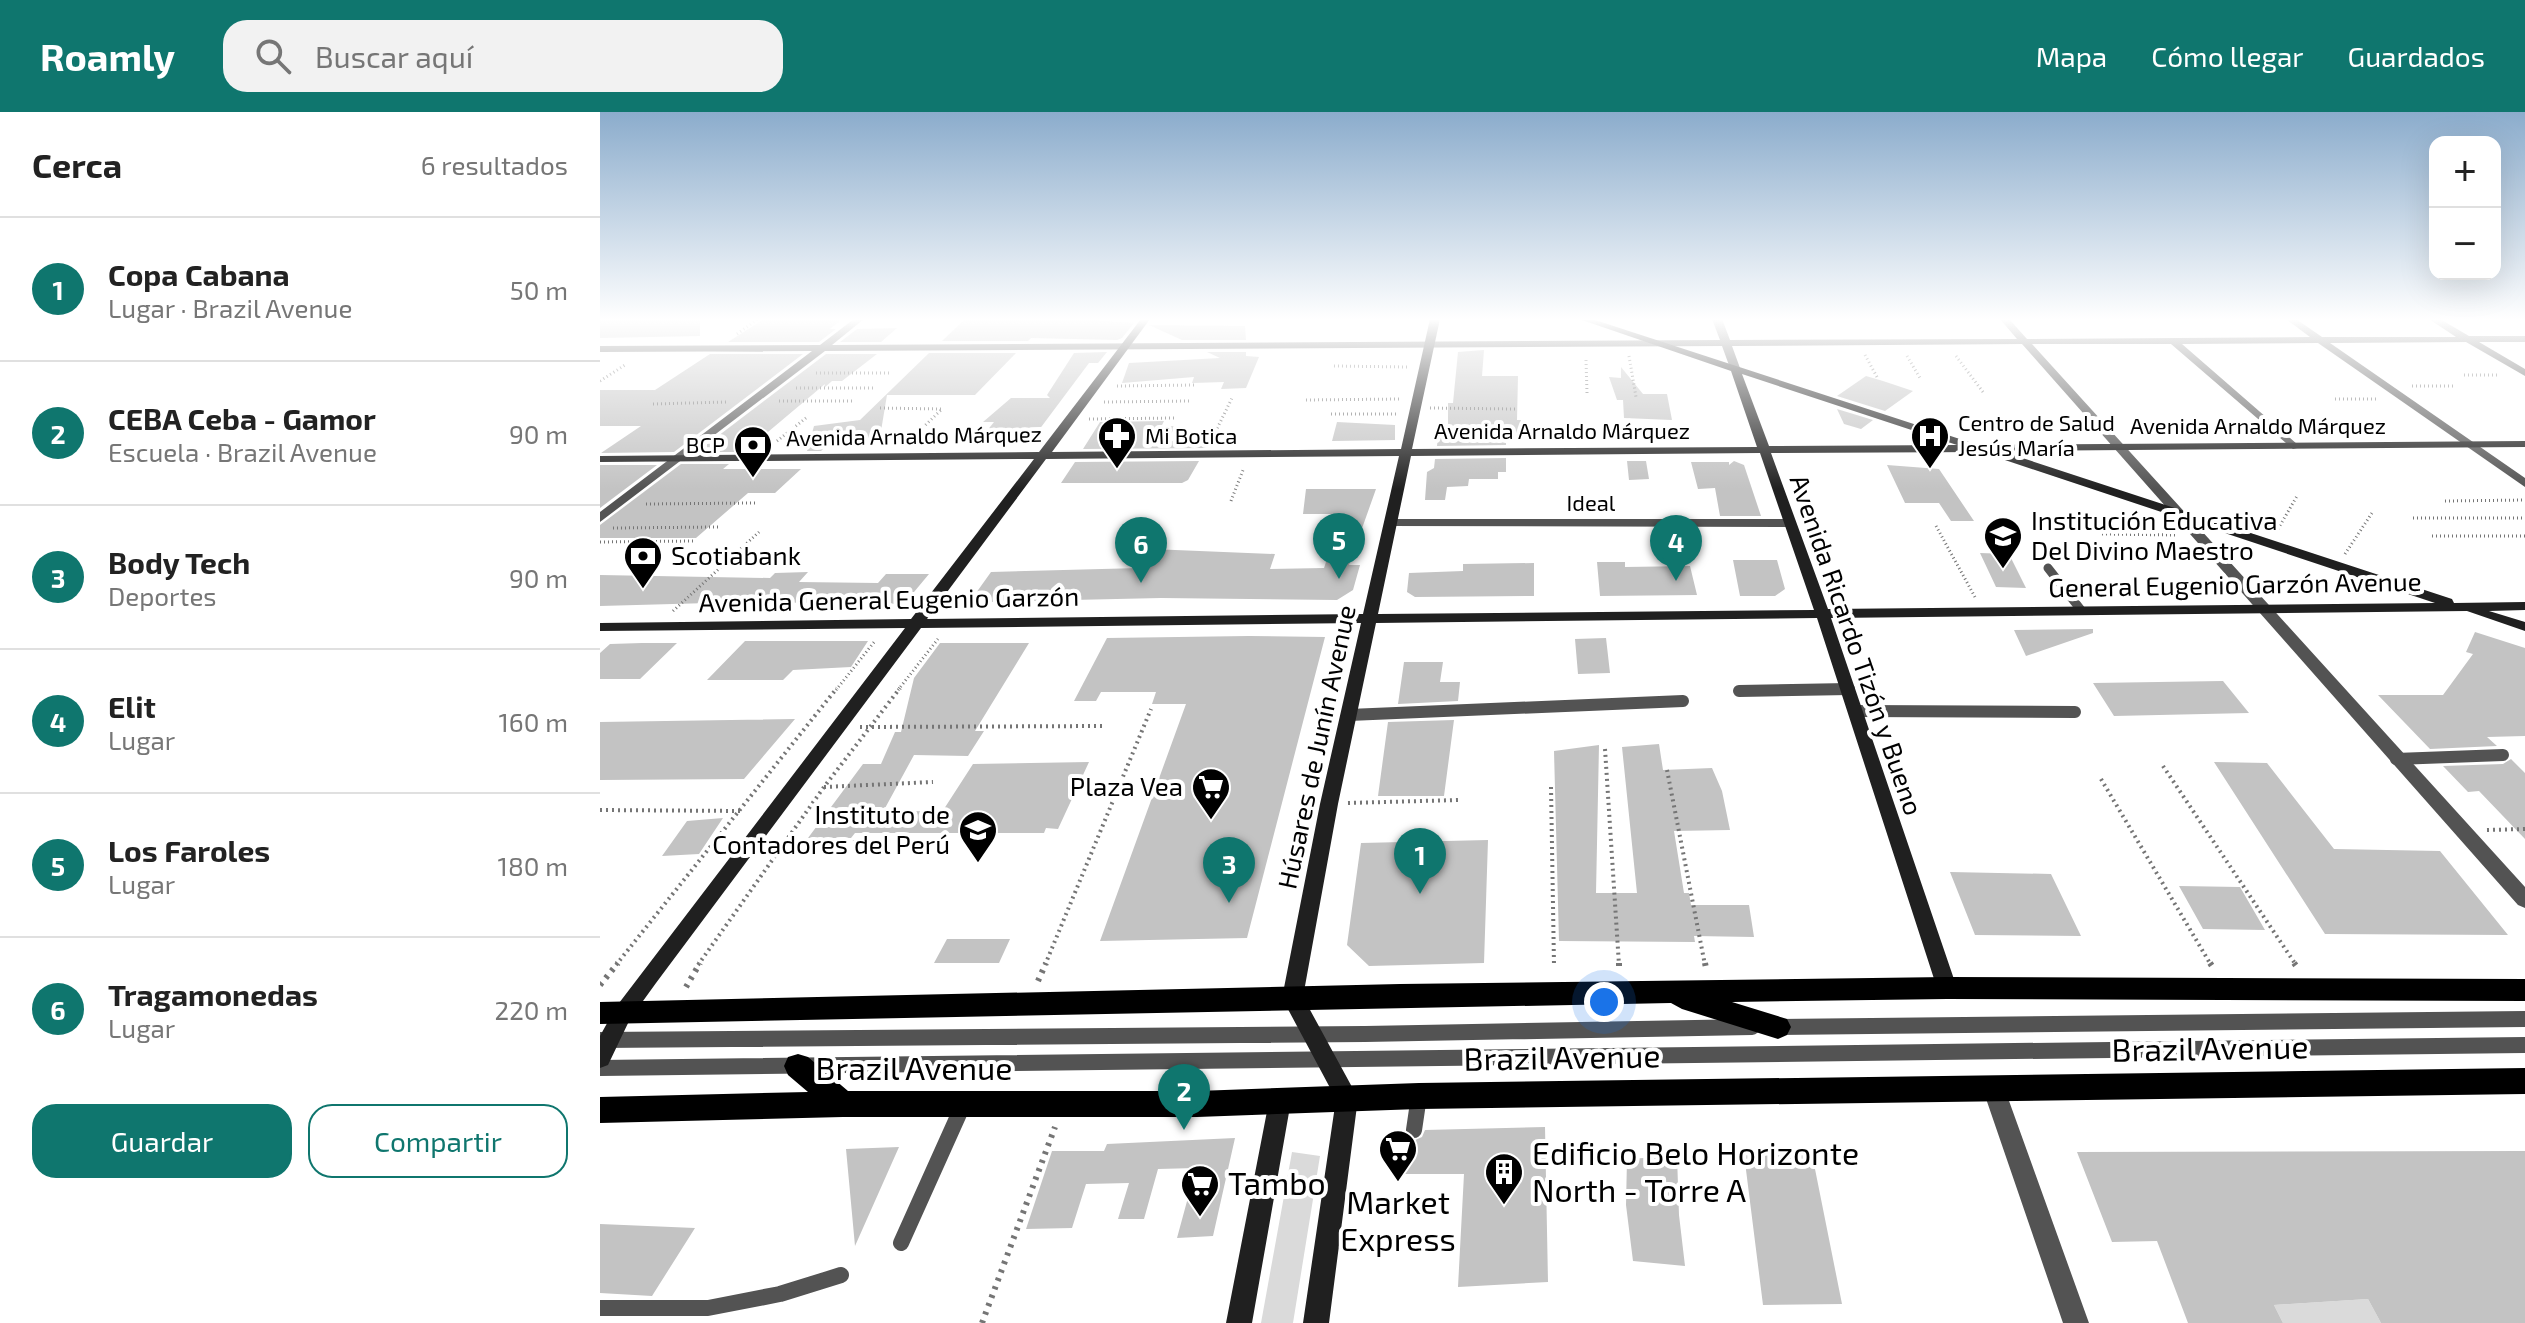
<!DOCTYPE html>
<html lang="es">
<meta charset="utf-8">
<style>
:root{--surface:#fff;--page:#f2f2f2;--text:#222;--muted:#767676;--line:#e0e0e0;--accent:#0f766e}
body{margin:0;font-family:"Exo 2",sans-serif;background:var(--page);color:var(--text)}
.controls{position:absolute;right:24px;top:24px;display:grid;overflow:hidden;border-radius:16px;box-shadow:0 8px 32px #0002}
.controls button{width:72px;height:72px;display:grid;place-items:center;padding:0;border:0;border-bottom:2px solid var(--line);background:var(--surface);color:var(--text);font:40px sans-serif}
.you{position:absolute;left:1004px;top:890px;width:28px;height:28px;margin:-20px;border:6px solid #fff;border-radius:50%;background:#1a73e8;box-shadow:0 0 0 12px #1a73e833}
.badge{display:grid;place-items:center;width:52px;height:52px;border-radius:50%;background:var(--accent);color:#fff;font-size:26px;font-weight:700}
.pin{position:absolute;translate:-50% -66px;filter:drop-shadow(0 2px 4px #0008)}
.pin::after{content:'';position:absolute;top:42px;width:28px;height:24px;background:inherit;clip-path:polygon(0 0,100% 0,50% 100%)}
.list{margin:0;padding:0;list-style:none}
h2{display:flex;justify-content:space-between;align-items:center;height:104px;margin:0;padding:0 32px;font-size:34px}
h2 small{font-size:26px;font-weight:400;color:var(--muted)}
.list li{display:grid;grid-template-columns:52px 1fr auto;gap:24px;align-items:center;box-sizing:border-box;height:144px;padding:0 32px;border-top:2px solid var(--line)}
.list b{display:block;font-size:30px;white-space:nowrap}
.list p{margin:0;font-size:26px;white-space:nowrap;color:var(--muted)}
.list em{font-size:26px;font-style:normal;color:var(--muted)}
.actions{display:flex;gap:16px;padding:24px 32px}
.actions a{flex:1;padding:18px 0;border:2px solid var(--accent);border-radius:24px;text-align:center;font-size:28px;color:var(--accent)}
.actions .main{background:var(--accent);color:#fff}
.icon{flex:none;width:44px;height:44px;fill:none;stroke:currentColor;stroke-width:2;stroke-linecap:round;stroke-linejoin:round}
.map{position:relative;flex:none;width:1925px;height:1211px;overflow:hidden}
header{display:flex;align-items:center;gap:48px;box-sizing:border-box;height:112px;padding:0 40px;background:var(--accent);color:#fff}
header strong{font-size:38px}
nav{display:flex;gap:44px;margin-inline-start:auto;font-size:28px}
.search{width:560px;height:72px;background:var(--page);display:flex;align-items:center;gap:20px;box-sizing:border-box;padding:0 28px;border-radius:24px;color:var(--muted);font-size:30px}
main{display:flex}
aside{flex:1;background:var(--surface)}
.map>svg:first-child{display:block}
.green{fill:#dadada}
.building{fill:#c3c3c3}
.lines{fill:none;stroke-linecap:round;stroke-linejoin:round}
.path-far2{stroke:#757575;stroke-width:3;stroke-dasharray:1 3;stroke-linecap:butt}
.path-far1{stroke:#757575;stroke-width:4;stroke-dasharray:2 4;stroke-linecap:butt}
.path{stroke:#757575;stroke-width:6;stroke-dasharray:3 6;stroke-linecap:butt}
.lane-far2{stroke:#535353;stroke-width:9}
.lane-far1{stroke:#535353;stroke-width:12}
.lane{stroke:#535353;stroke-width:16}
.street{fill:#535353;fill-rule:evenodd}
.secondary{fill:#202020;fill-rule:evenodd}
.primary{fill:#000;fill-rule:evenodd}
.labels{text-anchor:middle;stroke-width:8;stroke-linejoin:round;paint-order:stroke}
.far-poi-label{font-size:22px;fill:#000;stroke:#fff;text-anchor:start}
.far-street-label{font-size:22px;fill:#000;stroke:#fff}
.poi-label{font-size:26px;fill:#000;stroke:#fff;text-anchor:start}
.street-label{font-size:26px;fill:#000;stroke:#fff}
.near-street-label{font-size:32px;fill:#000;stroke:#fff}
.near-poi-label{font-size:32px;fill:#000;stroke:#fff;text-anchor:start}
</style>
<header>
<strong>Roamly</strong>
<div class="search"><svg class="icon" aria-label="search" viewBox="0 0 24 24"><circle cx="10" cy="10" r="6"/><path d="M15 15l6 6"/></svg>Buscar aquí</div>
<nav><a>Mapa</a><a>Cómo llegar</a><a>Guardados</a></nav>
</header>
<main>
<aside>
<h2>Cerca<small>6 resultados</small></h2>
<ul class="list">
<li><span class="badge">1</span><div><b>Copa Cabana</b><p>Lugar · Brazil Avenue</p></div><em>50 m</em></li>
<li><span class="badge">2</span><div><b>CEBA Ceba - Gamor</b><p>Escuela · Brazil Avenue</p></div><em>90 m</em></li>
<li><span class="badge">3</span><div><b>Body Tech</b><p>Deportes</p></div><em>90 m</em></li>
<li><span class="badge">4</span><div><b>Elit</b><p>Lugar</p></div><em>160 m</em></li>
<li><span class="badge">5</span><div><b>Los Faroles</b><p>Lugar</p></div><em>180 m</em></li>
<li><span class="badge">6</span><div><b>Tragamonedas</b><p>Lugar</p></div><em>220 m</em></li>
</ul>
<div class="actions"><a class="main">Guardar</a><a>Compartir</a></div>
</aside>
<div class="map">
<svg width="1925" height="1211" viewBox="0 0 1925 1211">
<rect width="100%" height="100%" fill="#fff"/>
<path class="green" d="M 692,1040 L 720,1044 L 693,1211 L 661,1211 Z
M 1768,1187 L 1781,1211 L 1683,1211 L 1674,1193 Z"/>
<path class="building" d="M 0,207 L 100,207 L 100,224 L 0,226 Z
M 164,207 L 242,207 L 230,217 L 236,217 L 219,230 L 128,230 Z
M 365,207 L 477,207 L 534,211 L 522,226 L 517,228 L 431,226 L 428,229 L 342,229 Z
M 549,213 L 645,214 L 646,228 L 582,228 Z
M 297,216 L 281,230 L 240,230 L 257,217 Z
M 884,238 L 882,264 L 918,264 L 917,308 L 921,308 L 917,330 L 906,327 L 906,333 L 837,334 L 839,315 L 848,315 L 848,291 L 853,291 L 858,240 Z
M 507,240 L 498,251 L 489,251 L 430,330 L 378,330 L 394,310 L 383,310 L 411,286 L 450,286 L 447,283 L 474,241 Z
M 607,240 L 646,240 L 646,244 L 659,245 L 646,276 L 621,277 L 624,270 L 592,271 L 594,265 L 522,271 L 529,251 L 620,246 Z
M 329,241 L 416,241 L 375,283 L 287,283 L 280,325 L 228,332 L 221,339 L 207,339 L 214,314 L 260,308 Z
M 110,242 L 203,242 L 74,340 L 1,341 L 41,314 L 0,314 L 0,278 L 55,278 Z
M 226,242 L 277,242 L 242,269 L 232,269 L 224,276 L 225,272 L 144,340 L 97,340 Z
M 1021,255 L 1043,282 L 1067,282 L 1072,308 L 1024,306 L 1023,288 L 1017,288 L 1009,265 L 1021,266 Z
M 1266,264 L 1283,269 L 1313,279 L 1285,299 L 1237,284 Z
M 1237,297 L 1273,308 L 1261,317 L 1244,312 Z
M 564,309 L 561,315 L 575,314 L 567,331 L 595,321 L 593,327 L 612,326 L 606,336 L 483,337 L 500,310 Z
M 737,310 L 795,313 L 795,328 L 732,329 Z
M 906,346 L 906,360 L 898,360 L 898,367 L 869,367 L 868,374 L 847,375 L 845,388 L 825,388 L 827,360 L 834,356 L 835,347 Z
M 599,349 L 588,368 L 582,371 L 461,371 L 475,350 Z
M 1027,349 L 1046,349 L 1049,367 L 1029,368 Z
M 1134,349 L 1144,353 L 1161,404 L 1120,404 L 1115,376 L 1098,377 L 1091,350 L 1129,350 L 1129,353 Z
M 81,352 L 129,352 L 123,357 L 201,357 L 175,381 L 148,381 L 96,426 L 0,426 L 0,413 Z
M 0,353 L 57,353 L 0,396 Z
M 1287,353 L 1339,357 L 1374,409 L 1351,409 L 1339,391 L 1305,391 Z
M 706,377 L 776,377 L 749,453 L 760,453 L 753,478 L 737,488 L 561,486 L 387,490 L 376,481 L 391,460 L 540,456 L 551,437 L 675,442 L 670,457 L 724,456 L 736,420 L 726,420 L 731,402 L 703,402 Z
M 1380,441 L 1409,442 L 1426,476 L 1396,475 Z
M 1133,448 L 1177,448 L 1185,477 L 1175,484 L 1140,484 Z
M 997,450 L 1025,450 L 1025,455 L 1090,454 L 1097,483 L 1000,484 Z
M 934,451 L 934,484 L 815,485 L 807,480 L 809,461 L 863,459 L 863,452 Z
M 208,460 L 199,470 L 278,471 L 286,462 L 329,462 L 304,492 L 146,490 L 0,494 L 0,463 L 170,466 L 175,461 Z
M 1493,517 L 1493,521 L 1426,544 L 1414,518 Z
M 1875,520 L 1925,536 L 1925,624 L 1887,625 L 1897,634 L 1830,637 L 1778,583 L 1843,583 L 1873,542 L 1866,540 Z
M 649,524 L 725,525 L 647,826 L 500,829 L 586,592 L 552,592 L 556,580 L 501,580 L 496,589 L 474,589 L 507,526 Z
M 1006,526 L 1010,561 L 978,562 L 975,527 Z
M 145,529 L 268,529 L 251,555 L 193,558 L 183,568 L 107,568 Z
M 42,531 L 77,531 L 40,567 L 0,567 L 0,541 L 10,532 Z
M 340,531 L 429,531 L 375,619 L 384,619 L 368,644 L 314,643 L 284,698 L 342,700 L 373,652 L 489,650 L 458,717 L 446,716 L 444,721 L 255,721 L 251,726 L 208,726 L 263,652 L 281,652 L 295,620 L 301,620 L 314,566 Z
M 804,550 L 843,550 L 840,570 L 860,570 L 858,589 L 798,592 Z
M 1623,569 L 1649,601 L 1514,604 L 1493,571 Z
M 195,607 L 144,667 L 0,668 L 0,610 Z
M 854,608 L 844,684 L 778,684 L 788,610 Z
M 1059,632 L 1063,658 L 1112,656 L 1122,679 L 1130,718 L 1074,719 L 1084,781 L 1089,781 L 1091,793 L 1149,793 L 1154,825 L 1094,824 L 1095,830 L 959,829 L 954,639 L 999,633 L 996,781 L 1037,781 L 1022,635 Z
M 1911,647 L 1925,661 L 1925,727 L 1879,679 L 1868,680 L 1843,654 L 1903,652 Z
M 1614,650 L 1667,651 L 1734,737 L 1840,739 L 1908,823 L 1725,822 Z
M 123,706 L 99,742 L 62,744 L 87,709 Z
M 888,728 L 884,851 L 769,854 L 747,833 L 761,731 Z
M 1350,760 L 1451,762 L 1481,824 L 1375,823 Z
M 1579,774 L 1640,775 L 1665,818 L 1603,817 Z
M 347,827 L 410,827 L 399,851 L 334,851 Z
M 945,1015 L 948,1170 L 858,1175 L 864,1062 L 793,1062 L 798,1018 L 803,1018 L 807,1026 L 813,1029 L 822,1025 L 825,1018 Z
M 635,1026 L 613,1124 L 577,1126 L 596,1056 L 558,1057 L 544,1107 L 518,1107 L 529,1071 L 486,1072 L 472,1116 L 426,1117 L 452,1039 L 504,1039 L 507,1032 Z
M 299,1035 L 255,1134 L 246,1037 Z
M 1925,1039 L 1925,1211 L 1781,1211 L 1768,1187 L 1674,1193 L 1683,1211 L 1588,1211 L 1557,1129 L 1512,1130 L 1477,1040 Z
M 1144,1042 L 1212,1042 L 1242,1192 L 1163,1193 Z
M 1077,1044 L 1079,1103 L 1085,1154 L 1033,1149 L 1026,1093 L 1027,1047 Z
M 0,1112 L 95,1116 L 52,1184 L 0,1181 Z"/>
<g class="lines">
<path class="path-far2" d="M 137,222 L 158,207
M 1265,243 L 1277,265
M 1029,244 L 1036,285
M 1307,244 L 1320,266
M 1356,244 L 1383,280
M 986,248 L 987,281
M 734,254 L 808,255
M 216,261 L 290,261
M 1864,263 L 1898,263
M 0,269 L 25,253
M 517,274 L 595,273
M 1812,274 L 1854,274
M 196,276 L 273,276
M 1735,287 L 1777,287
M 706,288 L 800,287
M 179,289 L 253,289
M 504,290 L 590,289
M 53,292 L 126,290
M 280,296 L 342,297 L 308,330
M 830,296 L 916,297
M 731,302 L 797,302
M 489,307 L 575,306
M 612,327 L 632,286
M 177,329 L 206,306
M 631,389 L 643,358
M 1845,389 L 1925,388
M 46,392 L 155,391
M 1813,406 L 1925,406
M 1336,414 L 1375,485
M 13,416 L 118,415
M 1678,417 L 1697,384
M 1502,422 L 1576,423
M 1832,424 L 1925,424
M 0,430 L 93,429
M 1745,442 L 1772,401
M 73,499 L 159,420
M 236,578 L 275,529
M 298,578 L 338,527"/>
<path class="path-far1" d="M 260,615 L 506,614
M 1005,637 L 1019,853
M 1563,654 L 1696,853
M 1067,658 L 1105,853
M 1501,667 L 1611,853
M 224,675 L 333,670
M 951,675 L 954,853
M 748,691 L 858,688
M 0,698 L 142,699
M 1887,718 L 1925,717
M 175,732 L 292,729
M 16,853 L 237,576
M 98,853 L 224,675 L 300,576
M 445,853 L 551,597"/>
<path class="path" d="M 1019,851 L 1019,858
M 1105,851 L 1106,856
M 1610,851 L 1612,854
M 1694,851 L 1697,855
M 438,869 L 446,851
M 0,873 L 18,851
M 86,875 L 100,851
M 382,1211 L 455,1015"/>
<path class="lane-far2" d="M 1448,456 L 1481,498
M 1173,578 L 1249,577"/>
<path class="lane-far1" d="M 1139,579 L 1249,577
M 1257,599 L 1475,600
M 749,603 L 1083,589
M 1796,647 L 1903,643"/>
<path class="lane" d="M 1178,915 L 1925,907
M 0,928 L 765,922 L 1152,915
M 0,956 L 1925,933
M 814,1018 L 819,984
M 301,1131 L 363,993
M 0,1196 L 108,1196 L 180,1182 L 241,1163"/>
<path class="street" d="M 254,207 L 264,207 L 232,233 L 1120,228 L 1112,207 L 1122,207 L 1130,228 L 1417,227 L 1400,207 L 1409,207 L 1427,227 L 1710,225 L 1686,207 L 1696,207 L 1722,225 L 1856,225 L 1829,207 L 1840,207 L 1869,224 L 1925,224 L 1925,230 L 1879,230 L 1925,257 L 1925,264 L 1866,230 L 1730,231 L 1925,366 L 1925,375 L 1718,231 L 1582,232 L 1697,332 L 1697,336 L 1693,337 L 1571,232 L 1432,232 L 1925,775 L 1925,796 L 1918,793 L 1422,232 L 1132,234 L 1140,256 L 1135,259 L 1130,256 L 1122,234 L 225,239 L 0,410 L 0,400 L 212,239 L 0,240 L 0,234 L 220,233 Z
M 792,407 L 1190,407 L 1196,411 L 1190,415 L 788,414 L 786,411 Z
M 1393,965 L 1401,968 L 1404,975 L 1489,1211 L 1463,1211 L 1382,975 L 1385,968 Z"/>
<path class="secondary" d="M 541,207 L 550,207 L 452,340 L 801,337 L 830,207 L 840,207 L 812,337 L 1157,335 L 1131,259 L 979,207 L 992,207 L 1369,330 L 1370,333 L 1925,329 L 1925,335 L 1401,339 L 1852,487 L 1854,491 L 1925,490 L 1925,498 L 1889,499 L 1925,510 L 1925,519 L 1867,499 L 1231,506 L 1357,876 L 1354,882 L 1347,885 L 1340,882 L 1337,876 L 1217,506 L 776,511 L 738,692 L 703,885 L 758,986 L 729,1211 L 703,1211 L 736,987 L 682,886 L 720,692 L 761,511 L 321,516 L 56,871 L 30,907 L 8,953 L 0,956 L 0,924 L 16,895 L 305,516 L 0,519 L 0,511 L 311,507 L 434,347 L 0,350 L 0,344 L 439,340 ZM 1142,262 L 1357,333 L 1169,334 ZM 1385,340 L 1387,342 L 1835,491 L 1228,497 L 1171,341 ZM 1160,341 L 1214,498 L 778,502 L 811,344 ZM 799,344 L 763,502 L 327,507 L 446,347 Z
M 680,978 L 688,982 L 691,989 L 652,1211 L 626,1211 L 669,989 L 672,982 Z"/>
<path class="primary" d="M 1347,865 L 1925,867 L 1925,889 L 1347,887 L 1132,890 L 1187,907 L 1191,915 L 1187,923 L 1178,927 L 1082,897 L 1071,891 L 0,912 L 0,890 L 800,872 Z
M 198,942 L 208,945 L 248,979 L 597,979 L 819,971 L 1925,956 L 1925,982 L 819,997 L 597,1005 L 243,1005 L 0,1011 L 0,985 L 208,980 L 188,963 L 184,954 L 188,945 Z"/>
</g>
<linearGradient id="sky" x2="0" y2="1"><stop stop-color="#8baccc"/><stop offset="0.55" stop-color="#fff"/><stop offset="1" stop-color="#fff" stop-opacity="0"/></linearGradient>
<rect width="1925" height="377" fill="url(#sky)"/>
<defs>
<g id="pharmacy-pin" transform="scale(2)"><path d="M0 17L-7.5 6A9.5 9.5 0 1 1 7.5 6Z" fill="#000" stroke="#fff"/><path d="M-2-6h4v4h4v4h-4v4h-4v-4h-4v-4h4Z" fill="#fff"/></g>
<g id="hospital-pin" transform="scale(2)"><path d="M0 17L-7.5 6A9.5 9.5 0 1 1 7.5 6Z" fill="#000" stroke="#fff"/><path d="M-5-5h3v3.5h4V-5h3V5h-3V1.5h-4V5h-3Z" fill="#fff"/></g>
<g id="bank-pin" transform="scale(2)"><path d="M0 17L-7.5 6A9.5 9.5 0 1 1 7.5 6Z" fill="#000" stroke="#fff"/><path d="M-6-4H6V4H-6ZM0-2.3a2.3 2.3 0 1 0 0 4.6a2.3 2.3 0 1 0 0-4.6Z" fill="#fff"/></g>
<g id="school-pin" transform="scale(2)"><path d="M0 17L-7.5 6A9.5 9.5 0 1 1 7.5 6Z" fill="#000" stroke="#fff"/><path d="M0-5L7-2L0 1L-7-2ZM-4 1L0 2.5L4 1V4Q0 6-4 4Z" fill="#fff"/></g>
<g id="supermarket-pin" transform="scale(2)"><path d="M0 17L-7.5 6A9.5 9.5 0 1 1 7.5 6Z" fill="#000" stroke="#fff"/><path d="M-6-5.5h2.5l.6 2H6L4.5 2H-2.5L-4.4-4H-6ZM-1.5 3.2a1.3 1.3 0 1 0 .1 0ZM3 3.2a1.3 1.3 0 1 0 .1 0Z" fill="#fff"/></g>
<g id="university-pin" transform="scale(2)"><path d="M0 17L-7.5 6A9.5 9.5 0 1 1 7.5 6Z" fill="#000" stroke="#fff"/><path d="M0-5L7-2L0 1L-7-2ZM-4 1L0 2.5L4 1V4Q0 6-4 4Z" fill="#fff"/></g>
<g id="building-pin" transform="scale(2)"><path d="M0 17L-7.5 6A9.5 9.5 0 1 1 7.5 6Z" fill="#000" stroke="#fff"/><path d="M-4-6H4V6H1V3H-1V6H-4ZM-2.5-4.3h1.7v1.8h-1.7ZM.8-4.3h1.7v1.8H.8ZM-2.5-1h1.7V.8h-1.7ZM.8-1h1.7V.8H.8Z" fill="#fff"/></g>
</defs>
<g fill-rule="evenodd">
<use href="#pharmacy-pin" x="517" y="324"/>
<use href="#hospital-pin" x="1330" y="324"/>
<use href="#bank-pin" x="153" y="333"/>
<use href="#school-pin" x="1403" y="424"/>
<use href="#bank-pin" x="43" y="444"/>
<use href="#supermarket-pin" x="611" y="675"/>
<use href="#university-pin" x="378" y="718"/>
<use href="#supermarket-pin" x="798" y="1037"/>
<use href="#building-pin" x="904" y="1060"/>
<use href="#supermarket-pin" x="600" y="1072"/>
</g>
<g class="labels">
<g class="far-poi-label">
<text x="1358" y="319">Centro de Salud<tspan x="1358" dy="25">Jesús María</tspan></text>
<text x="545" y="332">Mi Botica</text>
<text x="125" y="341" text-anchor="end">BCP</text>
</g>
<g class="far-street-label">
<text x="1658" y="322">Avenida Arnaldo Márquez</text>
<text x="962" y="327">Avenida Arnaldo Márquez</text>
<text transform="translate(314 324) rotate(-1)" y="8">Avenida Arnaldo Márquez</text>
<text x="991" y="399">Ideal</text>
</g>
<g class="poi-label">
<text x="1431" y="418">Institución Educativa<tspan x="1431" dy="30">Del Divino Maestro</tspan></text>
<text x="71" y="453">Scotiabank</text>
<text x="583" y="684" text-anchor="end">Plaza Vea</text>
<text x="350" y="712" text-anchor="end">Instituto de<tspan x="350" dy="30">Contadores del Perú</tspan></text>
</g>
<g class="street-label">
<text transform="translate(1635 473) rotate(-1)" y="9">General Eugenio Garzón Avenue</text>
<text transform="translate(289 488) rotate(-1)" y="9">Avenida General Eugenio Garzón</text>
<text transform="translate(1256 533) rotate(71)" y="9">Avenida Ricardo Tizón y Bueno</text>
<text transform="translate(717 635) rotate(-78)" y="9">Húsares de Junín Avenue</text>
</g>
<g class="near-street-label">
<text transform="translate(1610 937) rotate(-1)" y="11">Brazil Avenue</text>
<text transform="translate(962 946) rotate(-1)" y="11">Brazil Avenue</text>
<text x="314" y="968">Brazil Avenue</text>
</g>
<g class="near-poi-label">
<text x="932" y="1053">Edificio Belo Horizonte<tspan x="932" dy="37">North - Torre A</tspan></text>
<text x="628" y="1083">Tambo</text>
<text x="798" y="1102" text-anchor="middle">Market<tspan x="798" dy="37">Express</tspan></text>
</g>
</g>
</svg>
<div class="controls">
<button>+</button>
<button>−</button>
</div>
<div class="you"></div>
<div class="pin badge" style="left:820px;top:782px">1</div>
<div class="pin badge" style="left:584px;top:1018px">2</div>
<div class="pin badge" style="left:629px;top:791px">3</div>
<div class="pin badge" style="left:1076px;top:469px">4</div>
<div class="pin badge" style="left:739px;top:467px">5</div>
<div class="pin badge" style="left:541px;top:471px">6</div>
</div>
</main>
